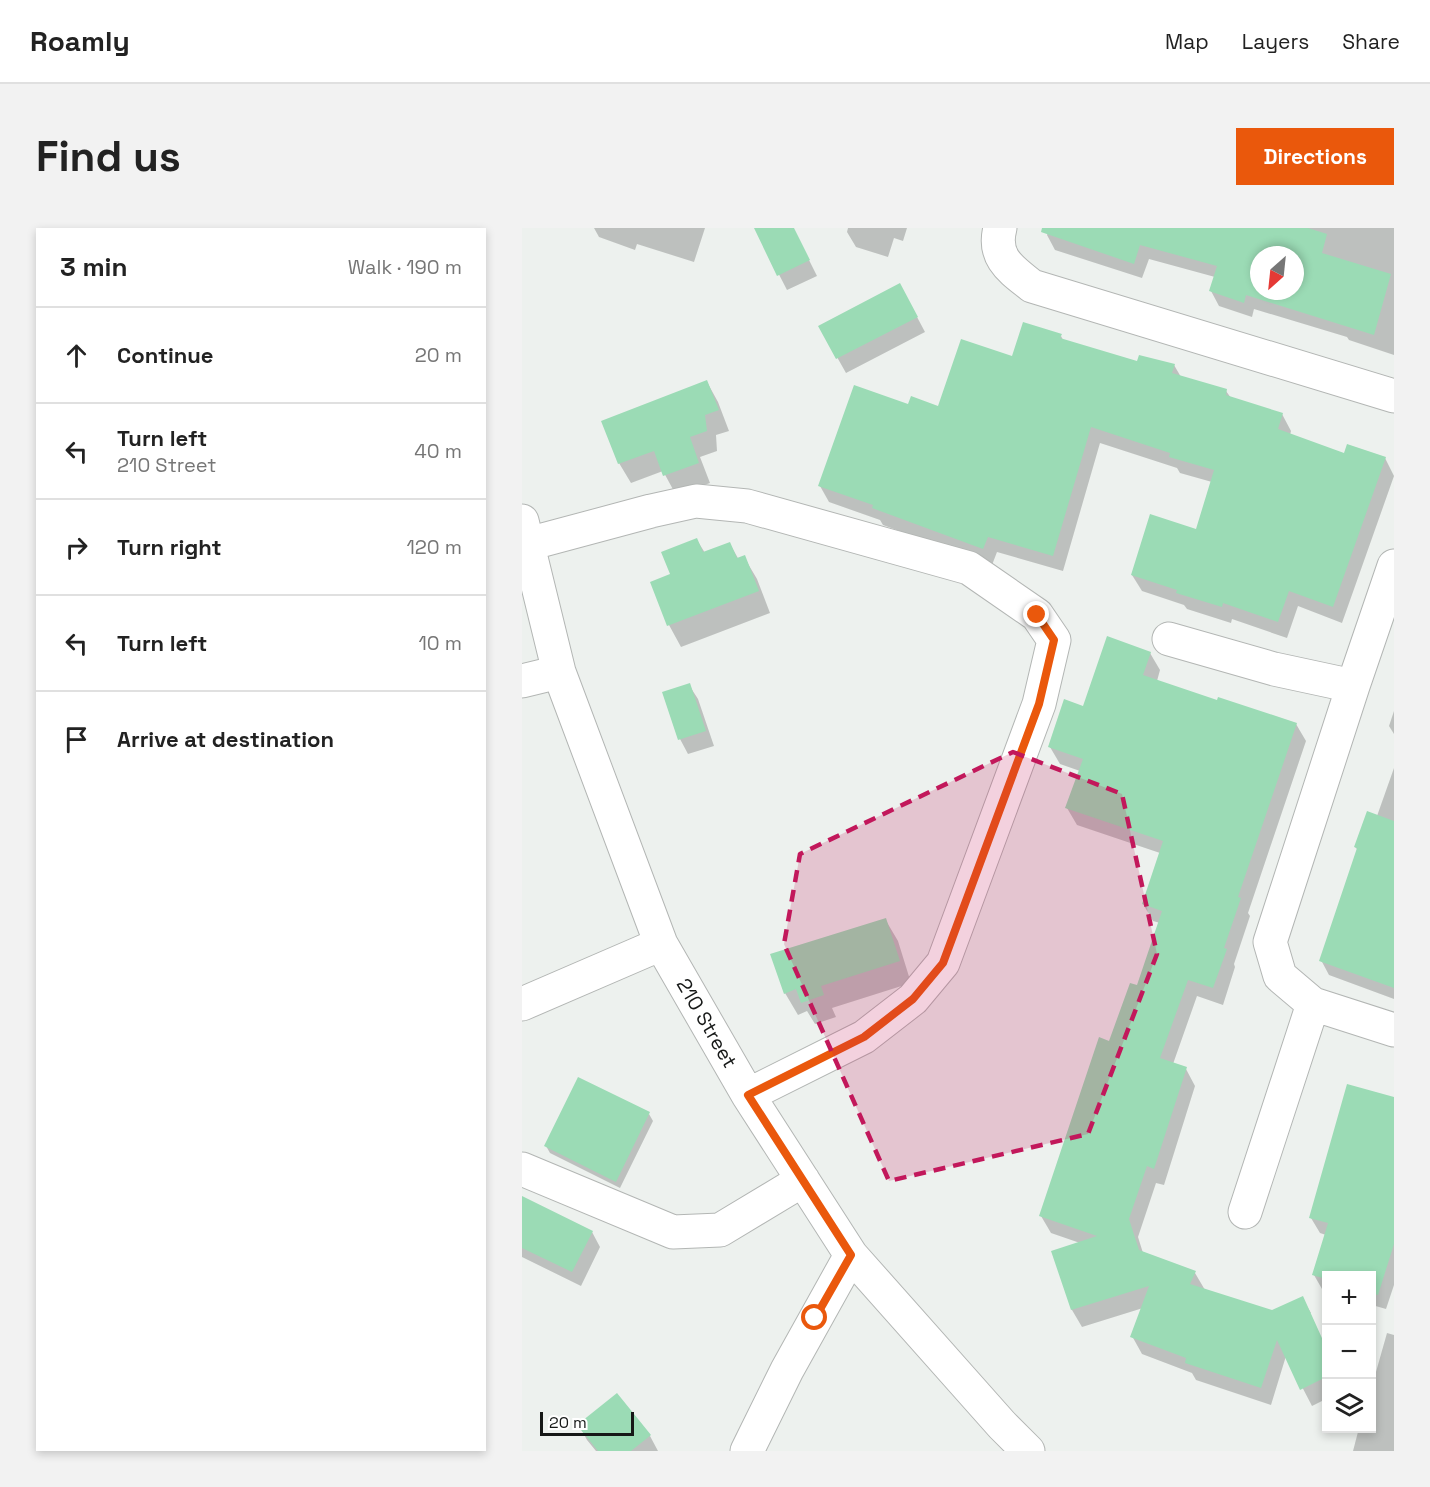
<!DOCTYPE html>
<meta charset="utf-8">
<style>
:root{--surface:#fff;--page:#f2f2f2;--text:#222;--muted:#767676;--line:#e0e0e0;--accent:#ea580c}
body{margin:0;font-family:"Space Grotesk",sans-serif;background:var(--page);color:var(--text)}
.controls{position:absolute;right:18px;bottom:18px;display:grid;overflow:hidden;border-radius:0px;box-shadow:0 3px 9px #0003}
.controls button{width:54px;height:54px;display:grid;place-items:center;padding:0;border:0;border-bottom:2px solid var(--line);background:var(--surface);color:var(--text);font:30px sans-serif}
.compass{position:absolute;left:728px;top:18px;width:54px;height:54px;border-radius:50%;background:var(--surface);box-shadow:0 3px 9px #0003;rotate:207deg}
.scale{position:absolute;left:18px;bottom:15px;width:94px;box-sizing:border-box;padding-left:6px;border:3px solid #161817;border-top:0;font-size:16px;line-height:21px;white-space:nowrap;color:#161817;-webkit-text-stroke:4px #fff;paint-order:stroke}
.stop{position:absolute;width:18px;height:18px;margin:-14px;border:4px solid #ea580c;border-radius:50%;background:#fff}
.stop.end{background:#ea580c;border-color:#fff;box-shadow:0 2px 6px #0008}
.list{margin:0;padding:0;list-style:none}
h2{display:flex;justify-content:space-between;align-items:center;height:78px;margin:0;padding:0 24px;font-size:26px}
h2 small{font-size:20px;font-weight:400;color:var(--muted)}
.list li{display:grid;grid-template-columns:39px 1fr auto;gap:18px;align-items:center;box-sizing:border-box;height:96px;padding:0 24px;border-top:2px solid var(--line)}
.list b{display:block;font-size:22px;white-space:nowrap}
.list p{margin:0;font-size:20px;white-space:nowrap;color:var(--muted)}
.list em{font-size:20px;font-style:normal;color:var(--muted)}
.icon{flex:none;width:33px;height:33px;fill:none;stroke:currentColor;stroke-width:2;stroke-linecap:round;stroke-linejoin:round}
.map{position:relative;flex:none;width:872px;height:1223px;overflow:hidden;border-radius:0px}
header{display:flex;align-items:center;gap:36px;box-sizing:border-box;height:84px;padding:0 30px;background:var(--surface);border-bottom:2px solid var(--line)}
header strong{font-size:28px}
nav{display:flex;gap:33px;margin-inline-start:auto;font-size:21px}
.intro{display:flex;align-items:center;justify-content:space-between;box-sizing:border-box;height:144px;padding:0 36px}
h1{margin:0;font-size:42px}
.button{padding:15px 27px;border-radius:0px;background:var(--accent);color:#fff;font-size:21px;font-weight:700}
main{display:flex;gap:36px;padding:0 36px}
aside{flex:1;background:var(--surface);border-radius:0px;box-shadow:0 3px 9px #0003}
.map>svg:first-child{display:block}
.shadow{fill:#0003;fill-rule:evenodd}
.building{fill:#9bdbb5;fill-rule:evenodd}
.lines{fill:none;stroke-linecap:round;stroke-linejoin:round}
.minor-casing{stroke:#b3b6b4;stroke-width:35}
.minor{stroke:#fff;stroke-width:33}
.route{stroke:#ea580c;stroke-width:8}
.marked{fill:#c2185b;fill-opacity:0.2;stroke:#c2185b;stroke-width:4.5;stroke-dasharray:12 8;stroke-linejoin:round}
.labels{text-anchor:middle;stroke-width:5;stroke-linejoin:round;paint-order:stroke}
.street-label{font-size:20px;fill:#161817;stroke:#fff}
</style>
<header>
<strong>Roamly</strong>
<nav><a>Map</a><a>Layers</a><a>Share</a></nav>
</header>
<div class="intro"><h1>Find us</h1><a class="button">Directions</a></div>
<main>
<aside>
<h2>3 min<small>Walk · 190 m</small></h2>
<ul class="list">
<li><svg class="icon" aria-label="ahead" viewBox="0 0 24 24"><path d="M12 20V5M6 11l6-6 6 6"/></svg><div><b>Continue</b></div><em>20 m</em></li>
<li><svg class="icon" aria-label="left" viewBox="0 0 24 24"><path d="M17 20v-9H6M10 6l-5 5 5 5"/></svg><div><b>Turn left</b><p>210 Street</p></div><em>40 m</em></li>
<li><svg class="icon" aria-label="right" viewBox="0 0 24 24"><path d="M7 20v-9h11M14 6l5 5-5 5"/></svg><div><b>Turn right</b></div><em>120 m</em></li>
<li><svg class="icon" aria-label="left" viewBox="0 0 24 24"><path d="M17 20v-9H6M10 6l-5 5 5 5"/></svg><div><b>Turn left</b></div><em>10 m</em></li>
<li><svg class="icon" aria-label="arrive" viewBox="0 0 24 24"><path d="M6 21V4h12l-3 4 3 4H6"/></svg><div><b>Arrive at destination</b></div></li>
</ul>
</aside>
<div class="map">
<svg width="872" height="1223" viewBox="0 0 872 1223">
<rect width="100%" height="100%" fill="#edf1ee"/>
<path class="shadow" d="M 72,0 L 183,0 L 172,34 L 115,16 L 113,22 L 77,9 Z
M 233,0 L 271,0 L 295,48 L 265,62 Z
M 326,0 L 385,0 L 381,13 L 372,10 L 366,29 L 334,19 L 325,4 Z
M 527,0 L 872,0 L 872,127 L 827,112 L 825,109 L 732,81 L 730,89 L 697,78 L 689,63 L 693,49 L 627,31 L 620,50 L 533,22 L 525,7 ZM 737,27 L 773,27 L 773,63 L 737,63 Z
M 386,72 L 403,104 L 324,145 L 298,99 Z
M 539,108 L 541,112 L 615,135 L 652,137 L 659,149 L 704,163 L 709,170 L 760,186 L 769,203 L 768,207 L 823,226 L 863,230 L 872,248 L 820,395 L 776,378 L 765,410 L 710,391 L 709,395 L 665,381 L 662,377 L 620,363 L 610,347 L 675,303 L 690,254 L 658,245 L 655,240 L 578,215 L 541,343 L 475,324 L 470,337 L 361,297 L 358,292 L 307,274 L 298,258 L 387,178 L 417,180 L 491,130 Z
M 185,154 L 196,174 L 207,203 L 194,207 L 195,223 L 178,229 L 188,255 L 154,267 L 141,243 L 109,255 L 97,235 Z
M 175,312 L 183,325 L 208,316 L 217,332 L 222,329 L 235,351 L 248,385 L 159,419 L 147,397 L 150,347 Z
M 628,425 L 638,442 L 635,453 L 696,474 L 774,496 L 784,513 L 726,685 L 728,688 L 712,736 L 713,739 L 701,777 L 675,768 L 651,836 L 664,841 L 673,858 L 642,957 L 634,955 L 616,1009 L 621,1025 L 673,1045 L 683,1062 L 750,1084 L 780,1070 L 789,1085 L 787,1085 L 804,1122 L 804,1171 L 790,1178 L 764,1128 L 749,1177 L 674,1152 L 670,1145 L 620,1126 L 610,1108 L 621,1080 L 560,1099 L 550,1082 L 531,1024 L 558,1015 L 529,1005 L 519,988 L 588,815 L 616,759 L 638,695 L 631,693 L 621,676 L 638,625 L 555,597 L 545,580 L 558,543 L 538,536 L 528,519 L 562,479 Z
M 167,457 L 176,471 L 192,518 L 166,526 L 158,511 Z
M 872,483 L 872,506 L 867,498 Z
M 872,540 L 872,771 L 807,747 L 799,732 L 836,622 L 833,619 L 855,588 Z
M 363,691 L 376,713 L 389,755 L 310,780 L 314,789 L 293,796 L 285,783 L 276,787 L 263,765 Z
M 872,871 L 872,1057 L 864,1081 L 850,1077 L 850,1048 L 804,1048 L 804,1063 L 800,1061 L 792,1047 L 804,1007 L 798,1005 L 789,990 Z
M 127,886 L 131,893 L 98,960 L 28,925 L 24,918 Z
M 0,972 L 70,1004 L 78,1019 L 59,1058 L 0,1029 Z
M 865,1105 L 872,1107 L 872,1223 L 831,1223 L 837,1200 L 850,1200 L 850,1158 Z
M 95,1167 L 128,1208 L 136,1223 L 74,1223 L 65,1212 L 57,1197 Z"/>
<path class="building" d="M 232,0 L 272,0 L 288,32 L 255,48 Z
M 520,0 L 786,0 L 805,6 L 800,25 L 869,46 L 852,107 L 724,67 L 722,75 L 687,63 L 695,38 L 618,17 L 612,36 L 519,4 ZM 737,27 L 773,27 L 773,63 L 737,63 Z
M 378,55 L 396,89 L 314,131 L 296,98 Z
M 501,94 L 540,106 L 538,110 L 615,133 L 617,127 L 653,136 L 650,145 L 705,161 L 704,167 L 761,185 L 756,201 L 822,225 L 825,216 L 864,229 L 811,379 L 767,363 L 756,394 L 701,375 L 700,379 L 654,365 L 655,362 L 609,347 L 628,286 L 674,301 L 692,242 L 647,229 L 648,225 L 569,199 L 531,328 L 466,309 L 461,321 L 350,280 L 351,277 L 296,258 L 332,157 L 386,176 L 389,168 L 416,178 L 439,111 L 490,128 Z
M 185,152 L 197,182 L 183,187 L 185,203 L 168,209 L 177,235 L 141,248 L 132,223 L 96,236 L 79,193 Z
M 175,310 L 181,324 L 208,314 L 215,330 L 223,327 L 237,363 L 145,398 L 128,354 L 148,346 L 139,324 Z
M 585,408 L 629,424 L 621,447 L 695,472 L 696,469 L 775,495 L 716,669 L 719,670 L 702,720 L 705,721 L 691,760 L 666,752 L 638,830 L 665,839 L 632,941 L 625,938 L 607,991 L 617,1022 L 674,1043 L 668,1056 L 750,1082 L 781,1068 L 804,1119 L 804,1149 L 778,1162 L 755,1112 L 739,1160 L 663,1135 L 664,1130 L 608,1109 L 627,1058 L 549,1082 L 529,1023 L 575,1008 L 517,988 L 577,809 L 587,813 L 608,755 L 615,757 L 640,683 L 620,676 L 641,613 L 543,580 L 561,531 L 526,519 L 542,471 L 561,478 Z
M 168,455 L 184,503 L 156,512 L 140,464 Z
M 845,583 L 872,593 L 872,760 L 797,733 L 835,620 L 832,619 Z
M 364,690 L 378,733 L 299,758 L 302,767 L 279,775 L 274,761 L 262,766 L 248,726 Z
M 56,849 L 128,884 L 94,954 L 22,918 Z
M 825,856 L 872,869 L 872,1016 L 856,1067 L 849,1065 L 849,1047 L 804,1047 L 804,1051 L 790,1047 L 806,995 L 787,990 Z
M 0,968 L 71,1003 L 50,1044 L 0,1020 Z
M 95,1165 L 129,1207 L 109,1223 L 76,1223 L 55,1197 Z"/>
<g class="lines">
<g class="minor-casing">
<path id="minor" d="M 478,0 C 470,30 490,42 510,58 L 872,168
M 0,293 L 37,444 L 139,716 L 226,867 L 329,1027 L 480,1197 L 506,1223
M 6,316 L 129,283 L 174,273 L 225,278 L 447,340 L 515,387 L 532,412 L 517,476 L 421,735 L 391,771 L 342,809 L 226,867
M 872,338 L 831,458 L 748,714 L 758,748 L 791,776 L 872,802
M 647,411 L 752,441 L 831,458
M 0,453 L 37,444
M 0,776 L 139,716
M 0,941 L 151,1004 L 198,1002 L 281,952
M 723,984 L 791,776
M 225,1223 L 265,1142 L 329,1027"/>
</g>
<use href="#minor" class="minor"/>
</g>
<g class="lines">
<path class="route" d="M 293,1090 L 329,1027 L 226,867 L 342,809 L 391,771 L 421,735 L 517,476 L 532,412 L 515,387"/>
</g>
<path class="marked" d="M 491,524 L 600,566 L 635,726 L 566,906 L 367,953 L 262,716 L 278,626 Z"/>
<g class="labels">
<g class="street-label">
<text transform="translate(185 795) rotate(60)" y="7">210 Street</text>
</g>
</g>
</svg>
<div class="controls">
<button>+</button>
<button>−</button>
<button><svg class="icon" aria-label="layers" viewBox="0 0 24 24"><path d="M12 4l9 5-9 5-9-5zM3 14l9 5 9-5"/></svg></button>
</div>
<svg class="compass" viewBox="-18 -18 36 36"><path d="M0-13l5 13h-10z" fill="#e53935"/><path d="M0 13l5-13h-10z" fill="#767676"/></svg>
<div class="scale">20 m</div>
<div class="stop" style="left:293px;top:1090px"></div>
<div class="stop end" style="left:515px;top:387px"></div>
</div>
</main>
